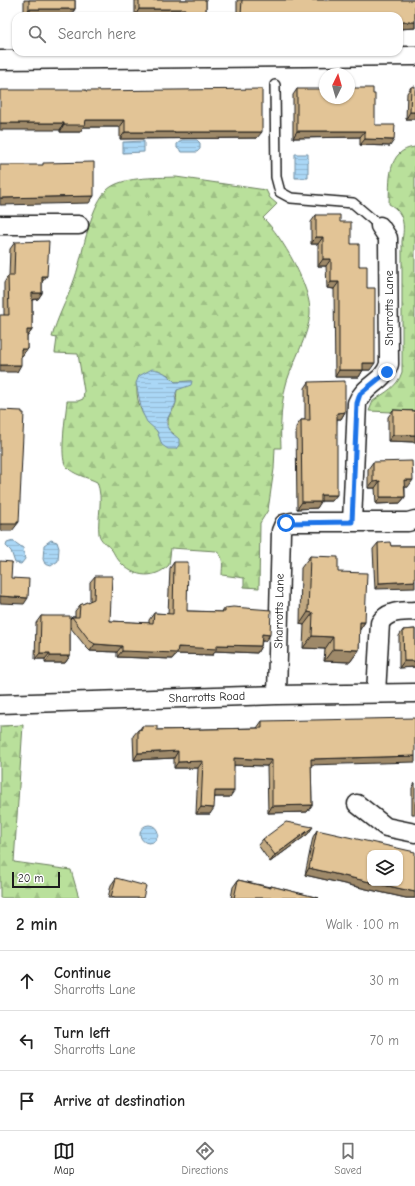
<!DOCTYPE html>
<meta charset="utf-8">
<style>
:root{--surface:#fff;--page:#f2f2f2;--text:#222;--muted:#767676;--line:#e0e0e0;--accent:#1c1c1c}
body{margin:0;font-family:"Comic Neue",sans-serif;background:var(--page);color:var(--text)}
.controls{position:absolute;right:12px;bottom:12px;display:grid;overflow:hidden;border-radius:8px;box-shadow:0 1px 3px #0004}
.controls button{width:36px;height:36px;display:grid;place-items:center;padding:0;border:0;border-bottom:1px solid var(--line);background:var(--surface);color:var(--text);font:20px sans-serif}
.compass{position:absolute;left:319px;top:68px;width:36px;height:36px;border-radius:50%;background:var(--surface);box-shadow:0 1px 3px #0004;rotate:5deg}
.scale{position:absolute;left:12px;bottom:10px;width:48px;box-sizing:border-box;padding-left:4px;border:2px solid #1c1c1c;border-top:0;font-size:11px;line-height:14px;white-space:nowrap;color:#1c1c1c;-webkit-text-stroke:3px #fff;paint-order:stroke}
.stop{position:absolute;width:12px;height:12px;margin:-9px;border:3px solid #1a73e8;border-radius:50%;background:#fff}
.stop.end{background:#1a73e8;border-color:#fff;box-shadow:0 1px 4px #0008}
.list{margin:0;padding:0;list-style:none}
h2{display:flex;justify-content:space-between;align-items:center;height:52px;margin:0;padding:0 16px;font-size:17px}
h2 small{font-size:13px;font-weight:400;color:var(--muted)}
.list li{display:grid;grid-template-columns:26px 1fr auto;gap:12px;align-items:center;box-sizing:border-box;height:60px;padding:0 16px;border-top:1px solid var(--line)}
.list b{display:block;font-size:15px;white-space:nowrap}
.list p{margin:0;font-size:13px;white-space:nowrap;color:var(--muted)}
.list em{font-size:13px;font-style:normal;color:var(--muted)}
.icon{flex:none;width:22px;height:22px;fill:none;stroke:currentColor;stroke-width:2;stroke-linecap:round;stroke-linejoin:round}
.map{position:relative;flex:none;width:415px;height:898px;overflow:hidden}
.search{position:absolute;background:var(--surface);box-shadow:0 1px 3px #0004;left:12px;right:12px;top:12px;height:44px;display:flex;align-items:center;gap:10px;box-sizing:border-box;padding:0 14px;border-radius:12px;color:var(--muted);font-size:15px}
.sheet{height:232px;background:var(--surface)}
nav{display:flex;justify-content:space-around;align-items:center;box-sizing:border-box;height:56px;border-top:1px solid var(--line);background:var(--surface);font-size:11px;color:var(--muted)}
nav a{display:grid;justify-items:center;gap:2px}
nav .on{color:var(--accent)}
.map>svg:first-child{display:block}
.forest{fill:url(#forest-firs);stroke:#6a7e5c;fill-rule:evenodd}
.water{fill:url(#water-rules);stroke:#718c9f}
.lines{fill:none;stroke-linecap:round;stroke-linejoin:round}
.service-casing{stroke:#1c1c1c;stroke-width:12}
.minor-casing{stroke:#1c1c1c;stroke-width:21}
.service{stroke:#fff;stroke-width:9}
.minor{stroke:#fff;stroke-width:18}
.wall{fill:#c2a981;stroke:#1c1c1c}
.shaded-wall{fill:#9e8969;stroke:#1c1c1c}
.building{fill:#e2c496;stroke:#1c1c1c}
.route{stroke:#1a73e8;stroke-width:5}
.labels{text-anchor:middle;stroke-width:3;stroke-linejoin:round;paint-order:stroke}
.street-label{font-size:12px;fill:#1c1c1c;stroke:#fff}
</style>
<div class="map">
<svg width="415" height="898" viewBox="0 0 415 898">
<defs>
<pattern id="forest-firs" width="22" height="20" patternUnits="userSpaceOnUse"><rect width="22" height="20" fill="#b9e09b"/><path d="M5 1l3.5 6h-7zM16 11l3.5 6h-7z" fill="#9ec085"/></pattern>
<pattern id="water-rules" width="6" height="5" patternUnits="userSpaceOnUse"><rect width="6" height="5" fill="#aad7f6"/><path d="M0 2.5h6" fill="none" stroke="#92b8d2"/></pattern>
</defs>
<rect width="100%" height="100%" fill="#fff"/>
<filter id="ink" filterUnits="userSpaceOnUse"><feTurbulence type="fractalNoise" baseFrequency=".025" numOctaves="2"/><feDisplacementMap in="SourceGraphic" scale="8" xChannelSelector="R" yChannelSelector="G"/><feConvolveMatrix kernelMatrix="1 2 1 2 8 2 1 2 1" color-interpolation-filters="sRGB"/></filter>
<g filter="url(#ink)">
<path class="forest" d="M 415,147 L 415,413 L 369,411 L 373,401 C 385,392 397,388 402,372 L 402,241 C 405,225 404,212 389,204 C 390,182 386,150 415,147 Z
M 176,177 L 266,190 L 270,198 L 277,204 L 263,218 C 282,236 312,289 310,314 C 308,337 294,359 287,381 C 281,401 280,427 281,448 L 275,448 L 274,469 L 268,510 L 260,523 L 259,588 L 244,587 L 244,578 L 222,575 C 222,566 225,557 216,551 L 171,548 L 169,565 C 153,581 130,577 117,558 C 115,556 114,553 112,550 C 108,545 100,541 99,534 C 97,516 104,500 97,482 C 87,477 73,475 66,466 C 59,457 66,414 67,401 L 78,401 L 83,399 L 84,391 L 78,354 L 55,353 L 57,338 L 52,337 C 57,318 66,302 73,283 C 83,258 88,210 106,191 C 120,176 156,178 176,177 ZM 158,370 L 168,375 L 175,382 L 191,381 L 177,390 C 176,395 177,397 176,402 C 175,413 165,411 169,430 L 174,434 L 161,441 C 159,428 147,423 142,412 C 137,402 135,386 139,376 Z
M 23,725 L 14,862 L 71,870 L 79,898 L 0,898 L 0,726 Z"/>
<path class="water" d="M 182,140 L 197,140 L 200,143 L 200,149 L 197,152 L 182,152 L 177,148 L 177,144 Z
M 144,141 L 144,152 L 123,153 L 123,142 Z
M 295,154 L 308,154 L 308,178 L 295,178 Z
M 152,369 C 162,370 168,375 175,382 L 192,381 L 191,385 L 177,390 L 175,396 L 176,402 C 174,410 162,420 169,430 C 171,433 176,436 179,439 L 179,445 L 176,449 L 168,449 L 162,445 L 157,431 L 147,422 L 142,412 L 136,383 L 139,376 Z
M 51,540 L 57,542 L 59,548 L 58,561 L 51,566 L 45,564 L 43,559 L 44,545 Z
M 13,541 L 23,548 L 25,559 L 21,564 L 15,563 L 11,551 L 6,546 L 7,543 Z
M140 834a9 9 0 1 1 18 0a9 9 0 1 1-18 0Z"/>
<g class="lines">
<g class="service-casing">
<path id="service" d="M 275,85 L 276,177 L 280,192 L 291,198 L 353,203 L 380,226"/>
</g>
<g class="minor-casing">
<path id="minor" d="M 0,60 L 415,56
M 0,225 L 79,225
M 352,522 L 357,403 C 364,385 384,382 389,364 L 388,238 L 380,226
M 376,693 L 380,623 C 388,610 401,612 415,611
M 277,695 L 281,531 L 284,524 L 292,522 L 408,522 L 415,520
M 0,704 L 277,695 L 415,693
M 357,804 L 386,827 L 415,833"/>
</g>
<use href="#service" class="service"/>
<use href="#minor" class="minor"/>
</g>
<path class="wall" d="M 24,0 L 75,0 L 75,9 L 70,16 L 24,15 Z
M 135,0 L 206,0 L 206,16 L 135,16 Z
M 237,0 L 415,0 L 415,28 L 399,29 L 399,16 L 237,16 Z
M 411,87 L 415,119 L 406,119 L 407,93 Z
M 297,89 L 375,125 L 390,146 L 360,145 L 360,137 L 293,138 L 293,95 Z
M 86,91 L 257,138 L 120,139 L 120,127 L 83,127 L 80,132 L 60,132 L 60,130 Z
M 316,215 L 340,222 L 351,244 L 367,288 L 370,370 L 363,370 L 359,377 L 335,377 L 334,289 L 327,288 L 326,266 L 318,266 L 318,244 L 311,244 L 311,222 Z
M 15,242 L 42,282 L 42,293 L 38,299 L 32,300 L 32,330 L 27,337 L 27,349 L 22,356 L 21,356 L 17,372 L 4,315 L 4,283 L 8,276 L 9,276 L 10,249 Z
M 309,382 L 345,412 L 341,419 L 337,419 L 332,501 L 321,501 L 317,508 L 297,509 L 296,427 L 301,420 L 305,420 L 305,388 Z
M 393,410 L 415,411 L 415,442 L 388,441 L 388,417 Z
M 373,462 L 408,487 L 405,487 L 405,497 L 400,503 L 376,504 L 375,488 L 368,488 L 368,469 Z
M 378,543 L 391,546 L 415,546 L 375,589 L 373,549 Z
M 310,556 L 338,572 L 365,622 L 359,631 L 359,650 L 350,662 L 324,661 L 325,649 L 303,648 L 304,625 L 300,624 L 301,568 Z
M 174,562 L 187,611 L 222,612 L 225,608 L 265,641 L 262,641 L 261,646 L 257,653 L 215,651 L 213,655 L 176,654 L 172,659 L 117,657 L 117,652 L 90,651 L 86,647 L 70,627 L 70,656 L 65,663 L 45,663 L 45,659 L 35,659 L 36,623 L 41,616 L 70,619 L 72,617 L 75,617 L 75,611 L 80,605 L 90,601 L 90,582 L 95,576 L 110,621 L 149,623 L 149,620 L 154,613 L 168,614 L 170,568 Z
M 415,629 L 415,667 L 399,668 L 399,636 L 403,630 Z
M 262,721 L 311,765 L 312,805 L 307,812 L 268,813 L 267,766 L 234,765 L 230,797 L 215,797 L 210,814 L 196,814 L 198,768 L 174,768 L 174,758 L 134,760 L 133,736 L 138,730 L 140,729 L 142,726 L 157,730 L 257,728 Z
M 415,783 L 415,814 L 412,814 L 412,788 Z
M 317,830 L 415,898 L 406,898 L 305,875 L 313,837 Z
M 308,834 L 270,862 L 258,845 L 263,839 Z
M 116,878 L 143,898 L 108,898 L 111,885 Z
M 238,880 L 270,887 L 271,886 L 319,898 L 231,898 L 233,887 Z"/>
<path class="shaded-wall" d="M 29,9 L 75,9 L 70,16 L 24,15 Z
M 139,9 L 185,9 L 180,16 L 135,16 Z
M 275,14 L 274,16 L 241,16 L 241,15 Z
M 399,22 L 415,22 L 415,28 L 399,29 Z
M 410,112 L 415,112 L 415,119 L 406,119 Z
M 86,120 L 125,120 L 120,127 L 83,127 L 80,132 L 60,132 L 64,125 Z
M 0,123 L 64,123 L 60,130 L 0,130 Z
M 297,131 L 365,131 L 360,137 L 293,138 Z
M 125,132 L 262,132 L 257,138 L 120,139 Z
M 365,139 L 394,140 L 390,146 L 360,145 Z
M 94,196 L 89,203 L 0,205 L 0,198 Z
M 316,237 L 323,237 L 318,244 L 311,244 Z
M 323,259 L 331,259 L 326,266 L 318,266 Z
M 42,276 L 47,276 L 42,282 Z
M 331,282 L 339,282 L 334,289 L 327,288 Z
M 32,293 L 42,293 L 38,299 L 28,300 Z
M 27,330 L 32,330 L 27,337 L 22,337 Z
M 21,349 L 27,349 L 22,356 L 17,356 Z
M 363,363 L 375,363 L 370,370 L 359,370 Z
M 0,365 L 21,365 L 17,372 L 0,372 Z
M 339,370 L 363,370 L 359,377 L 335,377 Z
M 345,412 L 341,419 L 332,419 L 337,413 Z
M 393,435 L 415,435 L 415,442 L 388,441 Z
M 404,480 L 413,480 L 408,487 L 400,487 Z
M 380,481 L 375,488 L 368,488 L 373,482 Z
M 321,495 L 337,495 L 332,501 L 317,501 Z
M 380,497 L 405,497 L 400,503 L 376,504 Z
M 302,502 L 321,502 L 317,508 L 297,509 Z
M 17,522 L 19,522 L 12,531 L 0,531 L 0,524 Z
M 415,581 L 415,588 L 375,589 L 379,583 Z
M 0,596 L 28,598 L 24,604 L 0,603 Z
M 308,612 L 313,613 L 304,625 L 300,624 Z
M 360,622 L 365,622 L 357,634 Z
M 262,634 L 270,635 L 265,641 L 257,641 Z
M 312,636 L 333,637 L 325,649 L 303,648 Z
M 95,644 L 122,646 L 117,652 L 90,651 Z
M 217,645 L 261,646 L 257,653 L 215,651 L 213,655 L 176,654 L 172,659 L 117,657 L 122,651 Z
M 333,649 L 359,650 L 350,662 L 324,661 Z
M 40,653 L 50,653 L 45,659 L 35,659 Z
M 50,656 L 70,656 L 65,663 L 45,663 Z
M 404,661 L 415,661 L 415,667 L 399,668 Z
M 178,751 L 174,758 L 134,760 L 138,753 Z
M 415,756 L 415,762 L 307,765 L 311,759 Z
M 234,758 L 272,760 L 267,766 L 229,765 Z
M 203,761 L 198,768 L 174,768 L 178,762 Z
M 215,791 L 234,791 L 230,797 L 210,797 Z
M 312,805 L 307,812 L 268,813 L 272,806 Z
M 201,807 L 214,808 L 210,814 L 196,814 Z
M 313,827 L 308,834 L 270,862 L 275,855 Z
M 309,868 L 370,882 L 370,883 L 375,883 L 415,892 L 415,898 L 406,898 L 305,875 Z"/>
<path class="building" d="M 29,0 L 75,0 L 75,9 L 29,9 Z
M 139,0 L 206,0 L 206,16 L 185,16 L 185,9 L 139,9 Z
M 242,0 L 415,0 L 415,22 L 399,22 L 399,16 L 275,16 L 275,14 L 241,15 Z
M 415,86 L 415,112 L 410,112 L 411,87 Z
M 349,88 L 373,88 L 373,94 L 375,94 L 375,125 L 395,125 L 394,140 L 365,139 L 365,131 L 297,131 L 297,89 L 325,89 L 325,98 L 349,98 Z
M 262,89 L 262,132 L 125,132 L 125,120 L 86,120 L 85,125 L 64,125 L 64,123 L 0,123 L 0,90 L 86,90 L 86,91 Z
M 94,162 L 94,196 L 0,198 L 0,165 L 43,165 L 43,163 Z
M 316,215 L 340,215 L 340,222 L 351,222 L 351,244 L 359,244 L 359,266 L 367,266 L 367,288 L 375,288 L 375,363 L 363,363 L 363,370 L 339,370 L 339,282 L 331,282 L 331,259 L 323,259 L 323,237 L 316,237 Z
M 49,241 L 47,276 L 42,276 L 42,293 L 32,293 L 32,330 L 27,330 L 27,349 L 21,349 L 21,365 L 0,365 L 0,315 L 9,315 L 8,276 L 14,276 L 15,242 Z
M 345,381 L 345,412 L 337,413 L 337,495 L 321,495 L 321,502 L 302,502 L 301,420 L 310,420 L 309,382 Z
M 0,410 L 22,411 L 22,413 L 24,413 L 19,522 L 17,522 L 17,524 L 0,524 Z
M 393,410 L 415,411 L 415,435 L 393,435 Z
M 412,461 L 413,480 L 404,480 L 405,497 L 380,497 L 380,481 L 373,482 L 373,462 Z
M 390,542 L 391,546 L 415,546 L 415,581 L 379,583 L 378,543 Z
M 310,556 L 338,557 L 338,572 L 367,573 L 365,622 L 360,622 L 359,650 L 333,649 L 333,637 L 312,636 L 313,613 L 308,612 Z
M 0,561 L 12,562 L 11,578 L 29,579 L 28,598 L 0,596 Z
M 174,562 L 188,562 L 187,611 L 225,612 L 225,608 L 233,607 L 271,610 L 270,635 L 262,634 L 261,646 L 217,645 L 217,649 L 178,647 L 177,653 L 122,651 L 122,646 L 95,644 L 90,641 L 72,617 L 79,617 L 80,605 L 94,599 L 95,576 L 112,576 L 110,621 L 153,623 L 154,613 L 173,614 Z
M 41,616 L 70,616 L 70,656 L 50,656 L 50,653 L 40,653 Z
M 415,629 L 415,661 L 404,661 L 403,630 Z
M 415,718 L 415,756 L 311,759 L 312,805 L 272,806 L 272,760 L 234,758 L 234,791 L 215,791 L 214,808 L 201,807 L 203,761 L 178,762 L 178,751 L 138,753 L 138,730 L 142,729 L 142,726 L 157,726 L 157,730 L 262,728 L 262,721 Z
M 286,822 L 313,827 L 275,855 L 263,839 Z
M 317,830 L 415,852 L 415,892 L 375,883 L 400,883 L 400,853 L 370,853 L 370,882 L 309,868 Z
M 116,878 L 146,886 L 143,898 L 115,898 L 111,897 Z
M 238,880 L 271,888 L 271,886 L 319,898 L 234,898 Z"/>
</g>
<g class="lines" filter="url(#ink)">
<path class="route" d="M 286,523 L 352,522 L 357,403 L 360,394 L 387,372"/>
</g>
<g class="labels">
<g class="street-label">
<text transform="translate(389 308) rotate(-90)" y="4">Sharrotts Lane</text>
<text transform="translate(279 611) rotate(-89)" y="4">Sharrotts Lane</text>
<text transform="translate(207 697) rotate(-2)" y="4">Sharrotts Road</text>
</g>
</g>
</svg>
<div class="controls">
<button><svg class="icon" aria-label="layers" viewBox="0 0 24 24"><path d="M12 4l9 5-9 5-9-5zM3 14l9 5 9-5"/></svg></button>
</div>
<svg class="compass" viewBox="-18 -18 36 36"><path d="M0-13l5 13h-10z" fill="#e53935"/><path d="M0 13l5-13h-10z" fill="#767676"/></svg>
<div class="scale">20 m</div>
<div class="stop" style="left:286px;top:523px"></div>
<div class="stop end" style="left:387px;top:372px"></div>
<div class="search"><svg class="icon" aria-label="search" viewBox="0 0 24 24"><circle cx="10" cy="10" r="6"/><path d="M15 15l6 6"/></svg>Search here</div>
</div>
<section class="sheet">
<h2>2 min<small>Walk · 100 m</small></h2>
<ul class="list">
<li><svg class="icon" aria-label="ahead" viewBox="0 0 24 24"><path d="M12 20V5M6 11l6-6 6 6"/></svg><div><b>Continue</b><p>Sharrotts Lane</p></div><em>30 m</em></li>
<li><svg class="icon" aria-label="left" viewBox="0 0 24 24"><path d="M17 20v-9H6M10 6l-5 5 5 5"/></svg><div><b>Turn left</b><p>Sharrotts Lane</p></div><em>70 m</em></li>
<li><svg class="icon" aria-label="arrive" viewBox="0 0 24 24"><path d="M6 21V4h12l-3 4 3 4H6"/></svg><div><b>Arrive at destination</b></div></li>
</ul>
</section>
<nav>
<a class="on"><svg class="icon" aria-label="map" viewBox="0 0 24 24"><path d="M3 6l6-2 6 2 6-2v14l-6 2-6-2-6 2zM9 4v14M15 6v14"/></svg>Map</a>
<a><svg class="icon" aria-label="directions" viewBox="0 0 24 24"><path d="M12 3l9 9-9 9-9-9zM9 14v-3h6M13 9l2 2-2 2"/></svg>Directions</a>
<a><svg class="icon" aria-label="saved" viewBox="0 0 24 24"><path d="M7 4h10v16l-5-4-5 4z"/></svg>Saved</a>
</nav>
